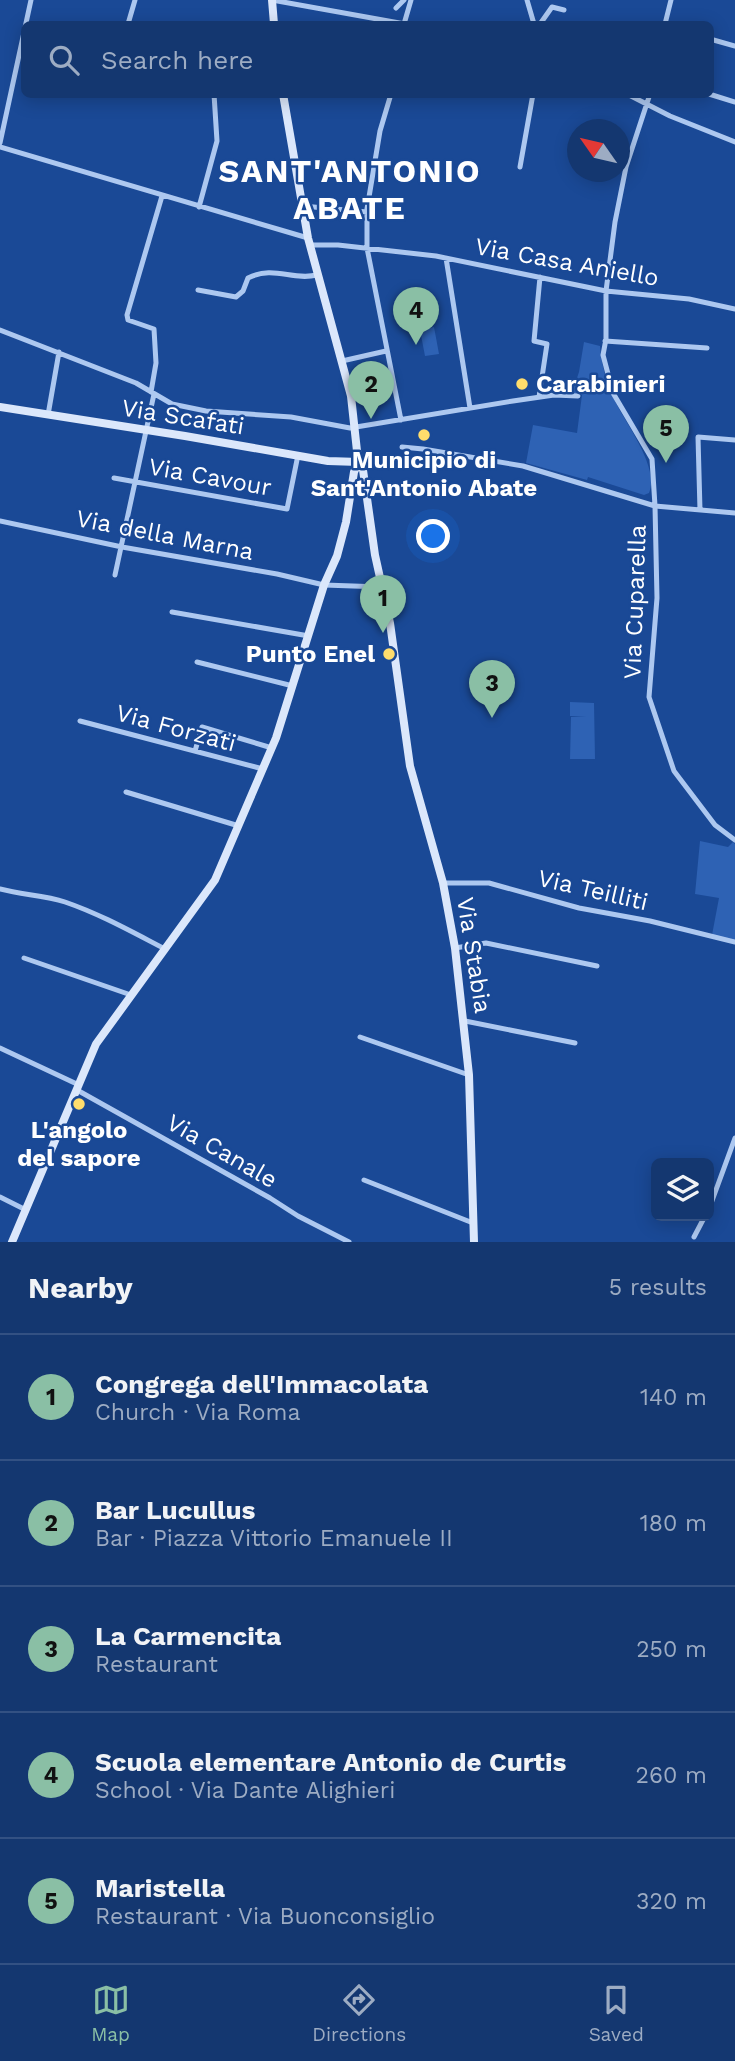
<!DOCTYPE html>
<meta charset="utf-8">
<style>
:root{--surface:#143770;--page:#1d3f75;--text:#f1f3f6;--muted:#9dacc3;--line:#335183;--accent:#8abfa5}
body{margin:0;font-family:"Work Sans",sans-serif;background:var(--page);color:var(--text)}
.controls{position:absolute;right:21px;bottom:21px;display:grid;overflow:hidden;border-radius:10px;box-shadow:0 4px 18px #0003}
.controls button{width:63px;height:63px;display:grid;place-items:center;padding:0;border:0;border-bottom:2px solid var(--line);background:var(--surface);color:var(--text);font:35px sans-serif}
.compass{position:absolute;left:567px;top:119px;width:63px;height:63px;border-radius:50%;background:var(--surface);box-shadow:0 4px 18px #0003;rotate:304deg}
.you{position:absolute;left:434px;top:537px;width:24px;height:24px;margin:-18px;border:5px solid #fff;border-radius:50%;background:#1a73e8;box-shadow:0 0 0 10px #1a73e833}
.badge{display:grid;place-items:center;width:46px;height:46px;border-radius:50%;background:var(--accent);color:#111;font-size:23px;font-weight:700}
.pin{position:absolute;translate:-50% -58px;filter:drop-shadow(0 2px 4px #0008)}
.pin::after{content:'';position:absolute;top:37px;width:24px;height:21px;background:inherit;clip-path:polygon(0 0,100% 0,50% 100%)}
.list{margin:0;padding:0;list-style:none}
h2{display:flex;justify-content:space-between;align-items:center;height:91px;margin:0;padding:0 28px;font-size:30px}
h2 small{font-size:23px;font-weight:400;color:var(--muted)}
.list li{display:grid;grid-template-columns:46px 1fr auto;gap:21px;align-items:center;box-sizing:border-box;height:126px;padding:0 28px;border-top:2px solid var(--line)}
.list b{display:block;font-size:26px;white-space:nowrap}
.list p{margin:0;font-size:23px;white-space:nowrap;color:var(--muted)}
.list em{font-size:23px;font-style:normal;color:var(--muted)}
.icon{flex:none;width:38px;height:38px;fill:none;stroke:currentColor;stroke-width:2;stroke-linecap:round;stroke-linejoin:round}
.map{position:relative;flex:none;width:735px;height:1242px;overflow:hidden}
.search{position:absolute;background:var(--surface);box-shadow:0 4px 18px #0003;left:21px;right:21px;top:21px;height:77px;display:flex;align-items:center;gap:18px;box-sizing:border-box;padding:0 24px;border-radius:10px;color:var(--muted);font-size:26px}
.sheet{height:721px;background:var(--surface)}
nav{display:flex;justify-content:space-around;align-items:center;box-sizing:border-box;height:98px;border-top:2px solid var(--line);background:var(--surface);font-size:19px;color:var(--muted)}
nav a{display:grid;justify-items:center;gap:4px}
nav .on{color:var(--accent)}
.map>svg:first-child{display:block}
.green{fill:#2e62b4}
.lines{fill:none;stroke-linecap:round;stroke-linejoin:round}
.street{stroke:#adc8f0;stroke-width:5}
.secondary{stroke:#dbe7fb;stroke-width:8}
.poi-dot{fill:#ffdd6c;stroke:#1a4996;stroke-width:2.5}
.labels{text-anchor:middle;stroke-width:5;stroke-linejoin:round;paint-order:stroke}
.street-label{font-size:24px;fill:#fff;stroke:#1a4996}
.poi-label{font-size:24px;font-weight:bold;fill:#fff;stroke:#1a4996}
.district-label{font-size:32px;font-weight:bold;letter-spacing:2px;fill:#fff;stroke:#1a4996}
</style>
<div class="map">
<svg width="735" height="1242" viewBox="0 0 735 1242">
<rect width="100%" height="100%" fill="#1a4996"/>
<path class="green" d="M 434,327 L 439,354 L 425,356 L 420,330 Z
M 584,342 L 600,346 C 601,363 607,384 614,399 C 625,423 660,467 649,493 L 644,495 L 588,477 L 587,480 L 526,463 L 533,425 L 577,433 L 582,395 L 572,393 L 579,372 Z
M 570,702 L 594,703 L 595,759 L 570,759 L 571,717 L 586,717 L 570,716 Z
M 700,841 L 728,847 L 733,842 L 735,844 L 735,941 L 712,935 L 719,898 L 695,894 Z"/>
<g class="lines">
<path class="street" d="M 272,0 L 405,24
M 527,0 L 534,24
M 396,8 L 404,0
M 128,24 L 135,0
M 404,24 L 411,0
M 540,24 L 552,7 L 564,10
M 665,24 L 671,0
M 710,39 L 735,46
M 391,94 L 380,131 L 367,209 L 367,248 L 401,420
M 627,94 L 670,116 L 735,142
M 650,94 L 626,167 L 615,222 L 606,291 L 606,339 L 603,355 L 613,393 L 652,459 L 655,506 L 657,598 L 649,697 L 674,771 L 715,825 L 735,840
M 709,94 L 735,102
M 0,143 L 31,0
M 0,147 L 308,238
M 520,167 L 533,94
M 303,206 L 367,212
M 199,207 L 217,141 L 214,94
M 310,245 L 338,245 L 436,256 L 606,291 L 689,299 L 735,309
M 446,258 L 470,408
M 198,290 L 236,297 L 243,291 L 248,278 C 274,265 292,281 317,275
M 0,330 L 136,383 L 172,404 L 206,411 L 291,417 L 350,428 L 513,401 L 554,395 L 578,396
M 605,341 L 707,348
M 342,361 L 386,351
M 151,392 L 156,363 L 154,329 L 128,320 L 127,315 L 162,196
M 539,397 L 547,344 L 534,341 L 540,277
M 48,415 L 59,352
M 402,447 L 423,449 L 523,466 L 655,506 L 735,513
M 114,478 L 287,509 L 298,455
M 700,510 L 698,437 L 735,440
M 0,521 L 122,547 L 277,574 L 324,585 L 382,587
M 115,575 L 154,394
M 172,612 L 309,636
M 197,662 L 293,686
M 80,721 L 263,769
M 195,751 L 202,727 L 272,748
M 126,792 L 239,826
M 443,883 L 489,883 L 579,908 L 650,921 L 735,942
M 0,889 C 22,895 44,895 65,902 C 100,914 132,932 165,949
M 455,948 L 486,943 L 597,966
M 24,958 L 131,995
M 465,1021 L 575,1043
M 360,1037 L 469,1075
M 0,1048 L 79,1085
M 77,1090 L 270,1198 L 298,1216 L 349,1242
M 364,1180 L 473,1223
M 0,1197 L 26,1210
M 709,1209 L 735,1138
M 694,1237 L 705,1216"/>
<path class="secondary" d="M 272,0 L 274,24
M 283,94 L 308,238 L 351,396 L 357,451 L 363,470 L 375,555 L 390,623 L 410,766 L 443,883 L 455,948 L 469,1075 L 474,1242
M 0,407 L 185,436 L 328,461 L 359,462
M 12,1242 L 96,1044 L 215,880 L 276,738 L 324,585 L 337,556 L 346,522 L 354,472 L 359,462"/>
</g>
<g class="poi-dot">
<circle cx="522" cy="384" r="7"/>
<circle cx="424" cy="435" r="7"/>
<circle cx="389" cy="654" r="7"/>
<circle cx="79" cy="1104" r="7"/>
</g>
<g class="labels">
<g class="street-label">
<text transform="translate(567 262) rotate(10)" y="8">Via Casa Aniello</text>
<text transform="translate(183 417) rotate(9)" y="8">Via Scafati</text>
<text transform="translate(210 477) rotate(10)" y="8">Via Cavour</text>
<text transform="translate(165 535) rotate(11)" y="8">Via della Marna</text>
<text transform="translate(635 602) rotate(-88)" y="8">Via Cuparella</text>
<text transform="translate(176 728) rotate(15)" y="8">Via Forzati</text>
<text transform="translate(593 890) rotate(13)" y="8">Via Teilliti</text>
<text transform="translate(474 955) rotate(81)" y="8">Via Stabia</text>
<text transform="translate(222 1151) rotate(30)" y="8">Via Canale</text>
</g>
<g class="poi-label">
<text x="536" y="392" text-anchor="start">Carabinieri</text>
<text x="424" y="468">Municipio di<tspan x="424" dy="28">Sant'Antonio Abate</tspan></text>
<text x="375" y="662" text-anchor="end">Punto Enel</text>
<text x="79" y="1138">L'angolo<tspan x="79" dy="28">del sapore</tspan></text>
</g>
<g class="district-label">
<text x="350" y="182">SANT'ANTONIO<tspan x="350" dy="37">ABATE</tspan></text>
</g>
</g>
</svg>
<div class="controls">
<button><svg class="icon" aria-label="layers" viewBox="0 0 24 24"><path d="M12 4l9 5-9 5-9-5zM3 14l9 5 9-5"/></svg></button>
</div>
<svg class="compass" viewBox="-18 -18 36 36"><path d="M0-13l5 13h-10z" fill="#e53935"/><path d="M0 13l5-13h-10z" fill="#9dacc3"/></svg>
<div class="you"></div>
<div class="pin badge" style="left:383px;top:633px">1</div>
<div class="pin badge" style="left:371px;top:419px">2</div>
<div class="pin badge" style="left:492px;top:718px">3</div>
<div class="pin badge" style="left:416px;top:345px">4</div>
<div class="pin badge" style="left:666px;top:463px">5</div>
<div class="search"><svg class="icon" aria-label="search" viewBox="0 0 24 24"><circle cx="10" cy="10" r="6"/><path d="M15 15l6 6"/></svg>Search here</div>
</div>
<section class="sheet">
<h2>Nearby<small>5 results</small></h2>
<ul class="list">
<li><span class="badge">1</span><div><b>Congrega dell'Immacolata</b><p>Church · Via Roma</p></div><em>140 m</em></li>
<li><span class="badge">2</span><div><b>Bar Lucullus</b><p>Bar · Piazza Vittorio Emanuele II</p></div><em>180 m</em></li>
<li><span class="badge">3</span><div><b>La Carmencita</b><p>Restaurant</p></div><em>250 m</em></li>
<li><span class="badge">4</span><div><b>Scuola elementare Antonio de Curtis</b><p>School · Via Dante Alighieri</p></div><em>260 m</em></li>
<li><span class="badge">5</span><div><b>Maristella</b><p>Restaurant · Via Buonconsiglio</p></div><em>320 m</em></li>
</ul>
</section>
<nav>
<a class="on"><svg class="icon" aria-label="map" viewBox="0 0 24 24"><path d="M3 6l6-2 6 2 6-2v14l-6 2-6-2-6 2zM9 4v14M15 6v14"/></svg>Map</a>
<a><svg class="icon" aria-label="directions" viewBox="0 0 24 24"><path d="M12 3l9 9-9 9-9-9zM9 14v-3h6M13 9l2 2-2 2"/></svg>Directions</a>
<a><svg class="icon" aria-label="saved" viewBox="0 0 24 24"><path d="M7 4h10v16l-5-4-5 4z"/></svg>Saved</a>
</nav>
